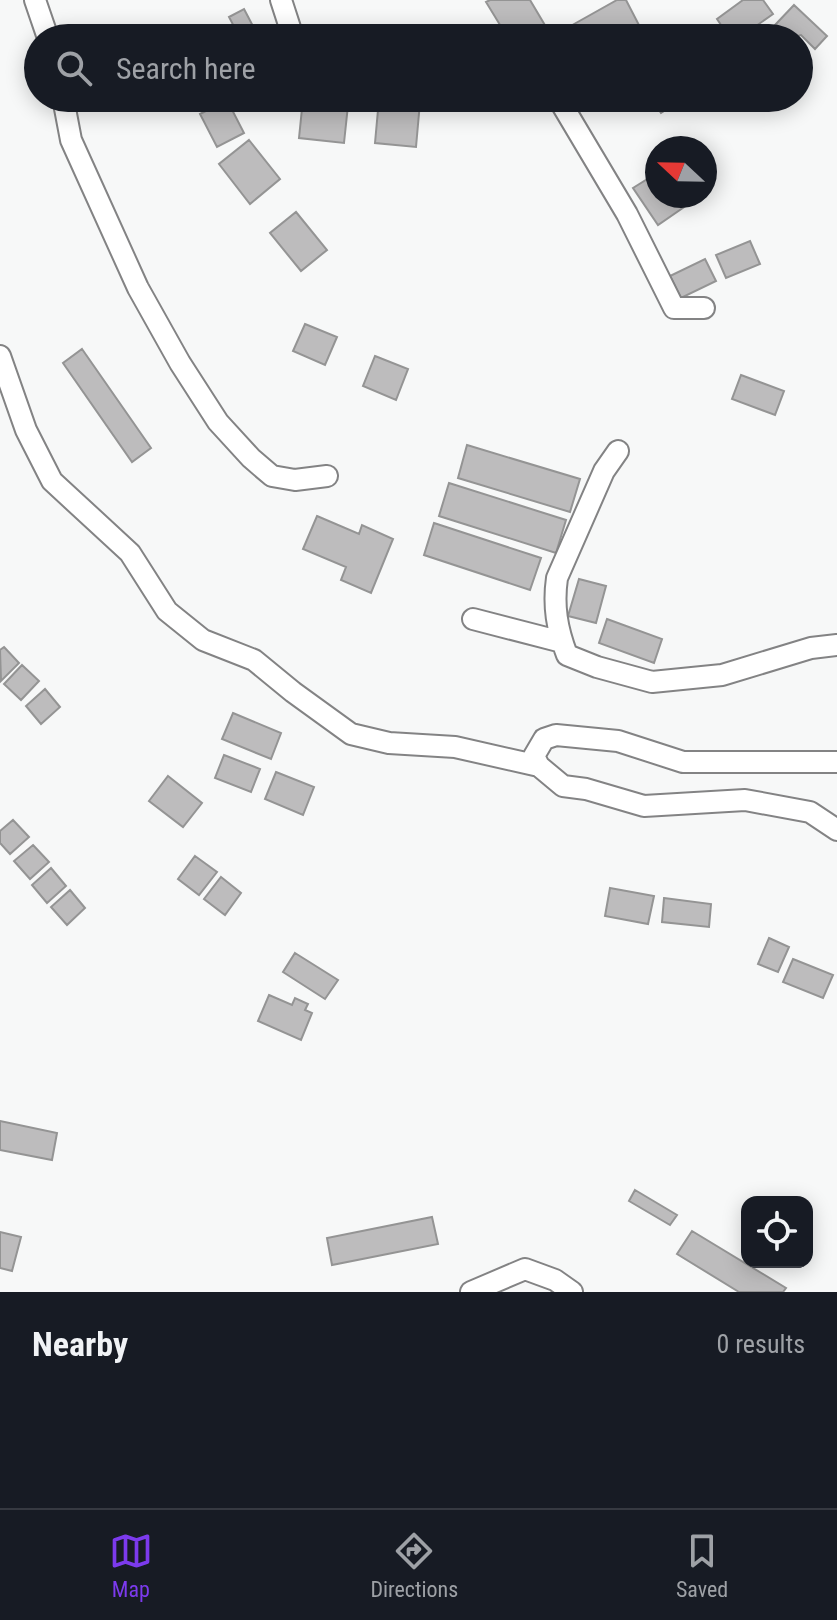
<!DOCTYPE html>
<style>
:root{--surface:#171b24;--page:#20242c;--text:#f1f3f6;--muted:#9ea1a6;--line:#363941;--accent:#7c3aed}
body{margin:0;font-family:"Roboto Condensed",sans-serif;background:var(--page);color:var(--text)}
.controls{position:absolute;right:24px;bottom:24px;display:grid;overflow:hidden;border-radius:16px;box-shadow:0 4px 20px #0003}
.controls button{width:72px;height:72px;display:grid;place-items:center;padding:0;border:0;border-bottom:2px solid var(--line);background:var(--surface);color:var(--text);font:40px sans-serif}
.compass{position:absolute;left:645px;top:136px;width:72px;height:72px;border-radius:50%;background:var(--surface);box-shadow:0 4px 20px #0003;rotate:292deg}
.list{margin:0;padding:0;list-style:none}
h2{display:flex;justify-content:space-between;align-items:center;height:104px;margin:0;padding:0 32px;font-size:34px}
h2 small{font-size:26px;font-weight:400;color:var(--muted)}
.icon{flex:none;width:44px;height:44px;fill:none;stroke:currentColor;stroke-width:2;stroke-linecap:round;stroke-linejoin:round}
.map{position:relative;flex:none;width:837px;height:1292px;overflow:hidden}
.search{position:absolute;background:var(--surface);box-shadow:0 4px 20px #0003;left:24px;right:24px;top:24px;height:88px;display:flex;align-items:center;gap:20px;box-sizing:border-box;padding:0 28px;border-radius:44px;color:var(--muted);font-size:30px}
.sheet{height:216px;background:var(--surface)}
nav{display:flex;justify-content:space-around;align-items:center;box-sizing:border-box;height:112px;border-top:2px solid var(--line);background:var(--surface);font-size:22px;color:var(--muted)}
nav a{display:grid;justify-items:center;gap:4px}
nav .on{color:var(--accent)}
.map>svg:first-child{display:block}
.building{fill:#bdbcbd;stroke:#949494;stroke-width:2}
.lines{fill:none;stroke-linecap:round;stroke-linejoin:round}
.minor-casing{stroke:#838384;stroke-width:24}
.minor{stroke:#fff;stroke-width:20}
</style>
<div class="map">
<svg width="837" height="1292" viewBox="0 0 837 1292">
<rect width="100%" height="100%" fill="#f7f8f8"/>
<path class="building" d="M 490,0 L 530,0 L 549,32 L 540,38 L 508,38 L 486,2 Z
M 617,0 L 626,0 L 640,27 L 619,38 L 573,38 L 567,28 Z
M 743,0 L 763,0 L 773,14 L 739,38 L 730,38 L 717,19 Z
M 794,5 L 827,36 L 815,49 L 801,35 L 789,38 L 775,25 Z
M 244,9 L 255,30 L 240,38 L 229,17 Z
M 651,98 L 685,98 L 661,113 Z
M 303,99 L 348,105 L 344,143 L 299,138 Z
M 379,99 L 420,102 L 416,147 L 375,143 Z
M 227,100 L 244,133 L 217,147 L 200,114 Z
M 249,140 L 280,179 L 250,204 L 219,164 Z
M 657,173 L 657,196 L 686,196 L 690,203 L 658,225 L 633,188 Z
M 296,212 L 327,250 L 301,271 L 270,233 Z
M 750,241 L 760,264 L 726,278 L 716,255 Z
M 705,259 L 716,281 L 681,298 L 670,276 Z
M 305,324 L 337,337 L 325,365 L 293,351 Z
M 82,349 L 151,448 L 132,462 L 63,363 Z
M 375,356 L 408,369 L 396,400 L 363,386 Z
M 741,375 L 784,391 L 775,415 L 732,399 Z
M 467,445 L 580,479 L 570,512 L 458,478 Z
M 449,483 L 566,520 L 556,553 L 439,516 Z
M 317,516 L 359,534 L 362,525 L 393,539 L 371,593 L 341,580 L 346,567 L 303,549 Z
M 434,523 L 541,558 L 530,590 L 424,555 Z
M 579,579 L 606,586 L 596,623 L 568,616 Z
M 607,619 L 662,639 L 654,663 L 599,643 Z
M 4,647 L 19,663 L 1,681 L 0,650 Z
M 22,665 L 39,681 L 21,700 L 4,684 Z
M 45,689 L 60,707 L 41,724 L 26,706 Z
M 233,713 L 281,733 L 271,759 L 222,739 Z
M 224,755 L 260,769 L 251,792 L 215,778 Z
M 276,772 L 314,787 L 303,815 L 265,799 Z
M 168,776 L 202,803 L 183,827 L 149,801 Z
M 13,820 L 29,837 L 10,854 L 0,843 L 0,831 Z
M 33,845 L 49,862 L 30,879 L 14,861 Z
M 195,856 L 217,872 L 199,895 L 178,879 Z
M 51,868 L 66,886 L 47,903 L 32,885 Z
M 221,877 L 241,893 L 225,915 L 204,899 Z
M 610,888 L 654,896 L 648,924 L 605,916 Z
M 70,890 L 85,908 L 67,925 L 51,907 Z
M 664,898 L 711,904 L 709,927 L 662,922 Z
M 769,938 L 789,947 L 778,972 L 758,964 Z
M 295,953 L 338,980 L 325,999 L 283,972 Z
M 793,959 L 833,975 L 823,998 L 783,982 Z
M 269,995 L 292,1005 L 295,998 L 308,1004 L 305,1010 L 312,1013 L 301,1040 L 258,1021 Z
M 0,1121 L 57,1133 L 52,1160 L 0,1150 Z
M 635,1190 L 677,1215 L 670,1225 L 629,1201 Z
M 432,1217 L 438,1244 L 332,1265 L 327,1238 Z
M 692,1231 L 786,1288 L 783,1292 L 739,1292 L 677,1254 Z
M 0,1232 L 21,1237 L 12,1271 L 0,1268 Z"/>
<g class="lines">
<g class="minor-casing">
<path id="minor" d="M 35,0 L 48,38
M 281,0 L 293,37 L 299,38
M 63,98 L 71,140 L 138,288 L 180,363 L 218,422 L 251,458 L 272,476 L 295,480 L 327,476
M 558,98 L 627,214 L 674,308 L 704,308
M 0,356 L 26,430 L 52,481 L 130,553 L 167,611 L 203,640 L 254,660 L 293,692 L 351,734 L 389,743 L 455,747 L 539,766 L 534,756 L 544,739 L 556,735 L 618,741 L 683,762 L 837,762
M 618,451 L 604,471 L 557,578 C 553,606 557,629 567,655 L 597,667 L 652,682 L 722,675 L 811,648 L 837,645
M 473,619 L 562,642
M 539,766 L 563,786 L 586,789 L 644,806 L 745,800 L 810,812 L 837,830
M 471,1292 L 525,1269 L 555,1280 L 572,1292"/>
</g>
<use href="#minor" class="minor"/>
</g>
</svg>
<div class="controls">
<button><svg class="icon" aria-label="locate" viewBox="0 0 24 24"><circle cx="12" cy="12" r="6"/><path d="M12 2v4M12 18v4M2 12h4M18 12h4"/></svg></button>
</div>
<svg class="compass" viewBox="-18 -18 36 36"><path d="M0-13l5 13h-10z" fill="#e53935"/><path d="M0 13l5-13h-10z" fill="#9ea1a6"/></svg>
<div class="search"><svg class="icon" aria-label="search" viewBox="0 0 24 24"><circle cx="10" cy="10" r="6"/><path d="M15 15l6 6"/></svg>Search here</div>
</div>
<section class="sheet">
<h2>Nearby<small>0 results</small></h2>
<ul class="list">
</ul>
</section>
<nav>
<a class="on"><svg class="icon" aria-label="map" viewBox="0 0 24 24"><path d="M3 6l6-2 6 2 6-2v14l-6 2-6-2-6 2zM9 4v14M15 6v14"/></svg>Map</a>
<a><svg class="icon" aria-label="directions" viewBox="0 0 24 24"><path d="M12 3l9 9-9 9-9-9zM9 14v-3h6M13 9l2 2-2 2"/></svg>Directions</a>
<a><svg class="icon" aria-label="saved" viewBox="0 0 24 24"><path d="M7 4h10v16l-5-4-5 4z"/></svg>Saved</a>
</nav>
